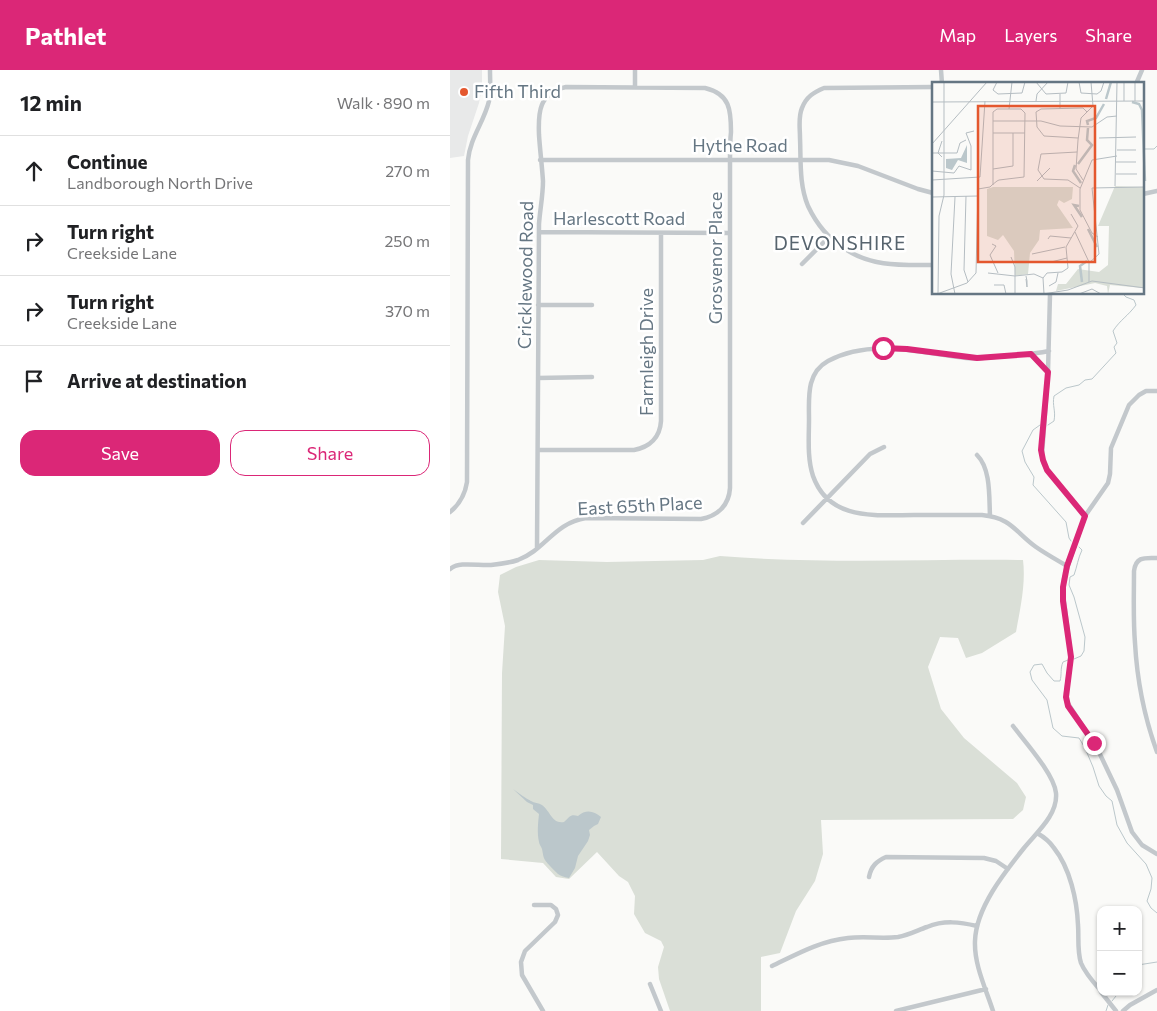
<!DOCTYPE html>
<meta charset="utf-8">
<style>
:root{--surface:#fff;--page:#f2f2f2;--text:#202124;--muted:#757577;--line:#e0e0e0;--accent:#db2777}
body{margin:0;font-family:Commissioner,sans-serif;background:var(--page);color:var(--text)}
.controls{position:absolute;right:15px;bottom:15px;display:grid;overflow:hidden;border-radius:10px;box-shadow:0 1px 4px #0004}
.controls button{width:45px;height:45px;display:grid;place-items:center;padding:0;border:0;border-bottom:1px solid var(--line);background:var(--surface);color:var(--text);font:25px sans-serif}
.stop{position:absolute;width:15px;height:15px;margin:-11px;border:4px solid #db2777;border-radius:50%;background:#fff}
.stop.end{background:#db2777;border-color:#fff;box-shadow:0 1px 5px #0008}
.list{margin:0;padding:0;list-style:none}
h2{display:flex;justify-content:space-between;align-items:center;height:65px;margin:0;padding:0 20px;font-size:21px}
h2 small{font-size:16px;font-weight:400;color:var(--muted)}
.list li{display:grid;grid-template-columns:32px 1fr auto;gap:15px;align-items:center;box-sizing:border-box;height:70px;padding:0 20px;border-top:1px solid var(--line)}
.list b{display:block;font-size:19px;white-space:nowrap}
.list p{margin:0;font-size:16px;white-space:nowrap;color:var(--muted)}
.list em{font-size:16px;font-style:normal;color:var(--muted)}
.actions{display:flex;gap:10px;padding:15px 20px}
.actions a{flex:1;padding:11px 0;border:1px solid var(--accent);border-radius:15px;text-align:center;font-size:18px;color:var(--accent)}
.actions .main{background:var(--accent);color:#fff}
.icon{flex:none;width:28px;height:28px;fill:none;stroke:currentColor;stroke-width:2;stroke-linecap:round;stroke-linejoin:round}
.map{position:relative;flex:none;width:707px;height:941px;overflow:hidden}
header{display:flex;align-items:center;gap:30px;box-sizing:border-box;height:70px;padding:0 25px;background:var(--accent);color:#fff}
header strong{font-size:24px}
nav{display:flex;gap:28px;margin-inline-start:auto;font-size:18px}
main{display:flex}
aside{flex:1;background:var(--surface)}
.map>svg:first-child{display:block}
.built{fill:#e8e9e9}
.green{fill:#dadfd7}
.water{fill:#bbc7cb}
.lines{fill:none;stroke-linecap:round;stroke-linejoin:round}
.stream{stroke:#bbc7cb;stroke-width:1}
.minor{stroke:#c3c8cc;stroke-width:4.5}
.route{stroke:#db2777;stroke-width:6}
.poi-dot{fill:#e4572e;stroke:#fff;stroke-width:2}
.labels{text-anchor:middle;stroke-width:5;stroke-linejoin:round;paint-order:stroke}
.poi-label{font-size:18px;fill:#657683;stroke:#fff;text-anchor:start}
.street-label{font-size:18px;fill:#657683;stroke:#fff}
.neighbourhood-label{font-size:19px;letter-spacing:1px;fill:#57646e;stroke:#fff}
.inset-river{fill:none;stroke:#bbc7cb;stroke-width:2.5}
.inset-road{fill:none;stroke:#b5bdc2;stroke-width:1}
.view{fill:#e4572e;fill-opacity:0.15;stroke:#e4572e;stroke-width:2.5}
.inset-edge{fill:none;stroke:#657683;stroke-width:2.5}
</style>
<header>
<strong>Pathlet</strong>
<nav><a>Map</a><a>Layers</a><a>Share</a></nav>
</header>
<main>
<aside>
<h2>12 min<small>Walk · 890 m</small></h2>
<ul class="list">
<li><svg class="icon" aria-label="ahead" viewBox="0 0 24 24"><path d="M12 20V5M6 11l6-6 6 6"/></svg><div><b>Continue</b><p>Landborough North Drive</p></div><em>270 m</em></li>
<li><svg class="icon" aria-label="right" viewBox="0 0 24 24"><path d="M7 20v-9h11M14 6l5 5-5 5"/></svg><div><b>Turn right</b><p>Creekside Lane</p></div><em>250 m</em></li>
<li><svg class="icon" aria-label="right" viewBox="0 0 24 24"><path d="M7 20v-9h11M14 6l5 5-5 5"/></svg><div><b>Turn right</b><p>Creekside Lane</p></div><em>370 m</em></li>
<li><svg class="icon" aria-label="arrive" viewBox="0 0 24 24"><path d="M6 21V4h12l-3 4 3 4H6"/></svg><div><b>Arrive at destination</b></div></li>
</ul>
<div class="actions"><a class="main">Save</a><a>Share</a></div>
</aside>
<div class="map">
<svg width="707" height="941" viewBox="0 0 707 941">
<rect width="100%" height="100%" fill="#fafaf8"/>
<path class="built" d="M 0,0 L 32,0 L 32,17 L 29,33 L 18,66 L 14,86 L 0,88 Z"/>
<path class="green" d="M 270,486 C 371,494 472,489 573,490 C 576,514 570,539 566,562 L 532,583 L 516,588 L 508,568 L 490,567 L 478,597 L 491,639 L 514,668 L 567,713 L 576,727 L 573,740 L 563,749 L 371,750 L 373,784 L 365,811 L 346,841 L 330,883 L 311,887 L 311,941 L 220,941 L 209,909 L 208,897 L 214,877 L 211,871 L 195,863 L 184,844 L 185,826 L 178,812 L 169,806 L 147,782 L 119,809 L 106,807 L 93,793 L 51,789 L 52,603 L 55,556 L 48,522 L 50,505 L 66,497 L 89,490 L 157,492 L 253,490 Z"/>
<path class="water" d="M 63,719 C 69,723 75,728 81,731 C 84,733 89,733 92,735 C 101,742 102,754 114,752 C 120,747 120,744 128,746 C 136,739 144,741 151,747 L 148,754 L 144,756 L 139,760 L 140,765 L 138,771 L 128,786 L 125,798 L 119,808 C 108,806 107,803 100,796 C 93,788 94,789 92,779 C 91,776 89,774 89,772 C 87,763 88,753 89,744 L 83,739 L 83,735 L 77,732 Z"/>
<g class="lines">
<path class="stream" d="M 693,79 L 704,79 L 707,76
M 590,355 L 583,360 L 572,381 L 575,392 L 584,407 L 583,415 L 616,452 L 619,468 L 621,471
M 598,355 L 604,351 C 606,340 602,336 604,326 L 616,318 L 629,315 L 635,310 L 642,309 L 666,283 L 664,277 L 667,273 L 663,261 C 670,250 678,246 686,235 L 684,230 L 676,227 L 673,224
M 624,589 L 631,586 L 634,581 L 635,567 L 624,527 L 619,515 L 620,507 L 624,505 C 627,497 628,488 632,480 L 629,477
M 618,590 L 613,592 C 610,599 612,604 610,611 L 604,611 L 597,603 L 592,594 L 584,595 L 580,602 L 582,610 L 597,630 L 603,658 L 612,666 L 629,668 L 635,678 L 643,697 L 649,716 L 656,726 L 662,731 L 667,755 L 677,773 L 696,794 L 702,808 L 701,819 L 697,831 L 701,838 L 707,843
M 688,895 L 707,892
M 662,931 L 666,926 L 668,922
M 656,941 L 658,935"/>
<path class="minor" d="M 185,0 L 185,17
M 491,0 L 492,14
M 686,14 L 692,0
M 483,17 L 374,18 C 364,22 356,27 352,38 C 348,47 350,58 350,68 C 351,91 349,114 358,136 C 366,153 379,169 395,179 C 422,197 452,195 483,195
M 90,90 L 379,90 L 408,96 L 468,119 L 483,123
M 693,124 L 707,121
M 89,162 L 280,163
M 352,194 L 379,167
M 600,224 L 598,302 L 592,385 L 593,392 L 597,400 L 635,446
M 88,235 L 142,235
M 599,281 C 584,284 569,285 554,286 C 541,287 529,289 516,288 C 470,283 422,268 378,291 C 356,303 359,328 359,349 C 359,367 357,388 363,406 C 379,451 425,445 464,445 C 487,445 509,445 532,445 C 562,448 565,462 586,477 C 596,484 607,490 617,496
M 581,284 L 598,302
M 88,308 L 142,307
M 707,321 L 696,321 L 689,325 L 679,335 L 661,378 L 660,404 L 658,413 L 635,446 L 619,492 L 614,509 L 613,523 L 621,587 L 616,623 L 617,632 L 647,678 L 667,720 L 682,762 L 692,775 L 707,784
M 88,380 L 184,380 C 200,377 210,367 211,351 L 211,163
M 527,385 C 541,399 539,427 540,446
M 0,442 C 10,434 15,425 17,412 L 18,90 C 20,68 34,52 39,31 C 41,21 40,10 40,0
M 353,453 L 420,384 L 434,377
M 707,488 C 695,488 686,486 684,501 C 684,525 683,549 685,573 C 687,609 695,649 707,682
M 0,499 C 9,491 29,496 41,495 C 50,494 59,493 68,490 C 95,480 104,453 136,448 L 251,449 C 268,446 279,435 280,418 L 280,90 C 280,81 280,71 281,62 C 281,40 280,24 255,18 L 116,17 C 89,23 88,42 89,65 C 90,80 92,96 93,111 C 93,125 90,140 89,154 L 87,478
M 587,763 C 594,767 600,772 604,778 C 620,798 627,830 628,855 C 629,867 627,881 631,893 C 635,903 644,913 651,921
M 419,807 C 421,796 427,791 436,787 L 534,788 L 546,791 L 558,799
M 84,835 L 101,835 L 106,839 L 108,845 L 105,852 L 75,881 L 71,892 L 72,905 L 93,941
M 322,896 C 347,884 370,871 398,868 C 415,866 432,869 448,867 C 459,865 468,860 477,857 C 494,850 510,852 527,856
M 200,914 L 211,941
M 651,922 L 666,941
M 446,941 L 536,919
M 543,941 C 536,919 524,895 525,871 C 526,838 554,803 574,778 C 586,763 608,745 606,723 C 604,704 575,672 563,656
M 673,941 L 680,935 L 707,920"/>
</g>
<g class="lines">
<path class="route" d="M 433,278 L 457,279 L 527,288 L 581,284 L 598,302 L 591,380 L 593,390 L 597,400 L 635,446 L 617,496 L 613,517 L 613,531 L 621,587 L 616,627 L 618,636 L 644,673"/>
</g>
<circle class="poi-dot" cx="14" cy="22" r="5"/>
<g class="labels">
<g class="poi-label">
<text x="24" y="28">Fifth Third</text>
</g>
<g class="street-label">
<text x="290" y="82">Hythe Road</text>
<text x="169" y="155">Harlescott Road</text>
<text transform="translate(266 188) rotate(-90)" y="6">Grosvenor Place</text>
<text transform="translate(76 205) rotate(-89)" y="6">Cricklewood Road</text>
<text transform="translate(197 282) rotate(-90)" y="6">Farmleigh Drive</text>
<text transform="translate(190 436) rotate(-3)" y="6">East 65th Place</text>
</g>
<g class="neighbourhood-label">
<text x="390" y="180">DEVONSHIRE</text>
</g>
</g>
<g transform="translate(482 12)">
<rect width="212" height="212" fill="#fafaf8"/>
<path d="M 183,104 L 211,105 L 211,206 L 178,203 L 176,212 L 175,204 L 163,201 L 124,209 L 126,202 L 134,202 L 146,187 L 167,190 L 176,183 L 177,144 L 166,144 ZM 61,105 L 141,105 L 140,117 L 132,121 L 127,118 L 125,123 L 141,146 L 108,148 L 107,158 L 98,171 L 96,192 L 83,194 L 82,169 L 71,153 L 66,158 L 55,154 L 55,107 Z" fill="#dadfd7"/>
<path d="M 35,63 L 35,81 L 26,78 L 20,88 L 14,86 L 14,77 L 29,76 Z" fill="#bbc7cb"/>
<path class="inset-river" d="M 174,17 L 179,0M 200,20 L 207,22 L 210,28 L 213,99M 156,43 L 155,39 L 164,36 L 172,22M 146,82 L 160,63 L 155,58 L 156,46M 143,83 L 141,89 L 149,101M 147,124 L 142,123 L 150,135M 156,147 L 165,165M 150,200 L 148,184 L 155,179"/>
<path class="inset-road" d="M 65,0 L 61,8 L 66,12 L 90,11 L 93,0M 104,0 L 114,12 L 134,11 L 136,0M 147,0 L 149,11 L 165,12 L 169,9 L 172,0M 128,12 L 128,27M 104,19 L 105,12 L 116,0M 192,19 L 192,0M 203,19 L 203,0M 0,20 L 213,19M 77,27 L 80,0M 61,39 L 109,39 L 128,44 L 160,45 L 175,35 L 185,34M 61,51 L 93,51M 146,56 L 112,54 L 105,45 L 104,30 L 109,27 L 151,26 L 155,30M 167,56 L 204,55M 0,62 L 55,0M 185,68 L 204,68M 145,70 L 109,72 L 106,88 L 112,97 L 136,98 L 148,106M 0,71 L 25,71 L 28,61 L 34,58M 10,75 L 6,71 L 10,59M 184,80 L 204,80M 61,87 L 81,84 L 81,51M 0,89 L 22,91 L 27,84 L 39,88 L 39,64 L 34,51 L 42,49M 184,92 L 205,92M 0,98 L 48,95 L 53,19M 151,98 L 144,87 L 146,58 L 149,36 L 161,24 L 159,0M 105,99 L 118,86M 183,104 L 185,0M 34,114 L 32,188 L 36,200M 0,115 L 46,114M 23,115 L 19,192 L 23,212M 143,150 L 157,180M 166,155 L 160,151 L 148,128 L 148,107 L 160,78 L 185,74M 116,157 L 118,154 L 139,156M 60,162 L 64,164 L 58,173 L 66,191M 100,172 L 133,165M 79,175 L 83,185 L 83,212M 119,180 L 135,176M 56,191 L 83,194 L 102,192 L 111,196M 94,194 L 95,199 L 95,205 L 94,197M 111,196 L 115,191 L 130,190 L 136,186 L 134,165 L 146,144 L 139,132M 111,196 L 112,212M 157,200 L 157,181 L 167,172 L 160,106 L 211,105M 62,203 L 72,203 L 74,212M 117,204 L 124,200 L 126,191M 5,212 L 35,201 L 44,191 L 46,107 L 58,105 L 60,103 L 65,99 L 67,98 L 92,95 L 93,31 L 89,27 L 65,27 L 61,30 L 61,103M 6,212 L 7,134 L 12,113 L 12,0M 111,212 L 136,208 L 160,199 L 213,206M 147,212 L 160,207 L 169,212"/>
<path class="view" d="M 46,24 L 163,24 L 163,180 L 46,180 Z"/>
<rect width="212" height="212" class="inset-edge"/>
</g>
</svg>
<div class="controls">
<button>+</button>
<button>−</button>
</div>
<div class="stop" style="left:433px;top:278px"></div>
<div class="stop end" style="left:644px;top:673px"></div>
</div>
</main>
